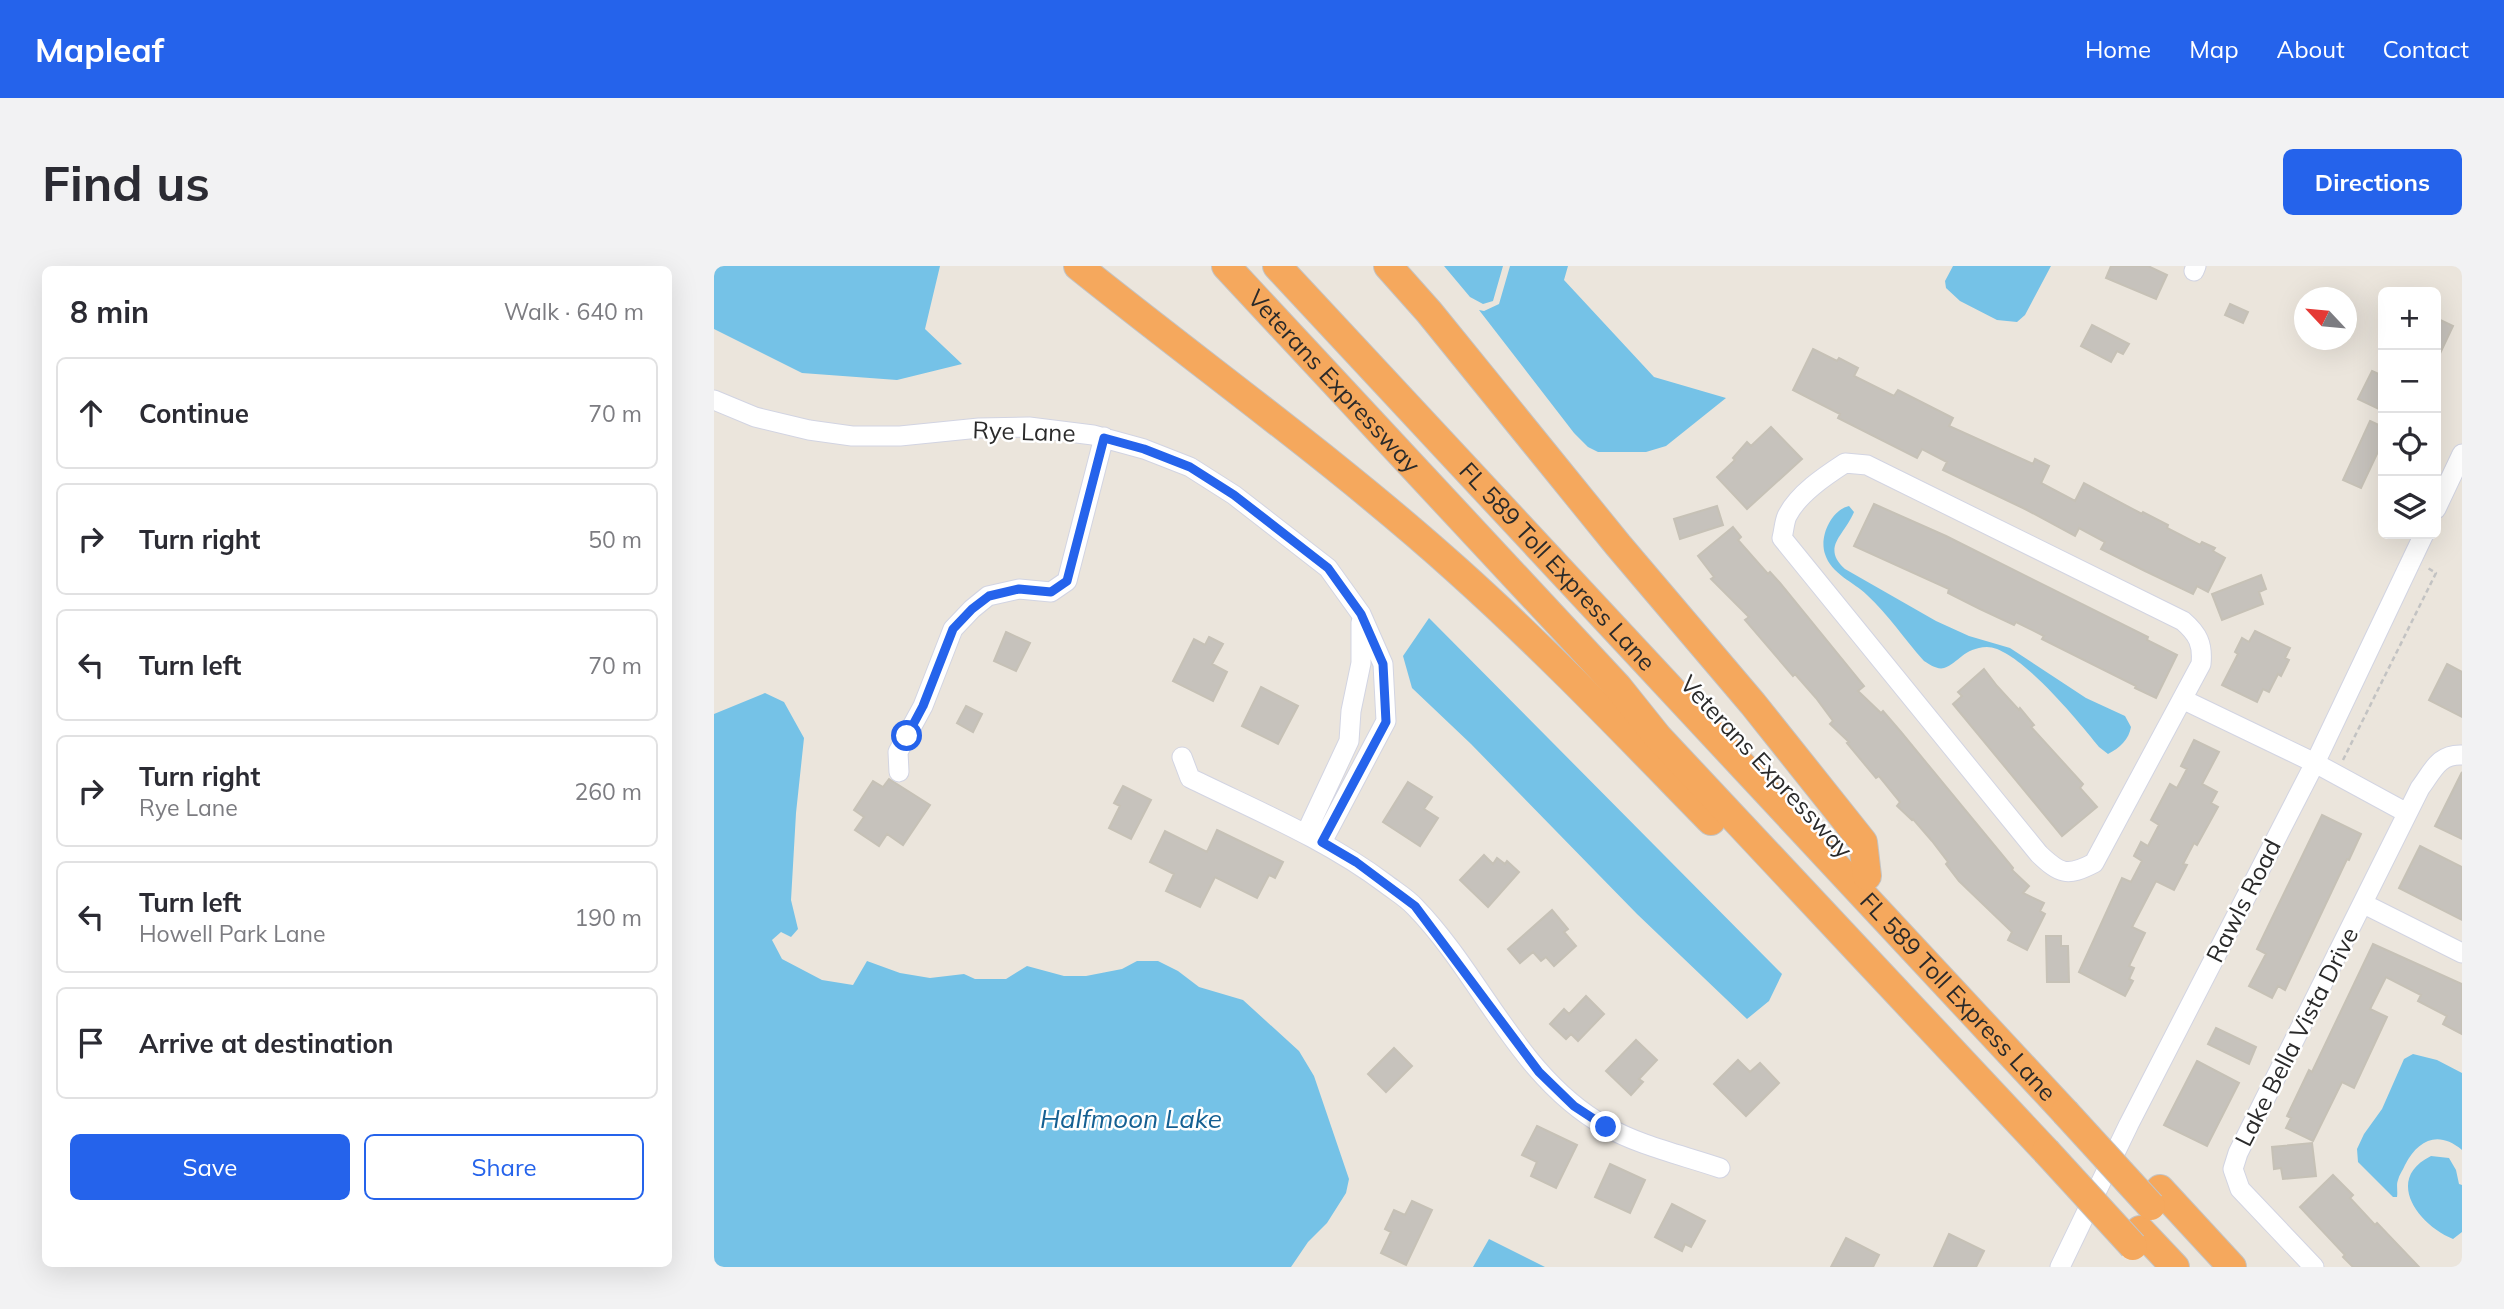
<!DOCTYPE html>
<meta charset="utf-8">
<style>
:root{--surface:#fff;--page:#f2f2f3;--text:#2b2b33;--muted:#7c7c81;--line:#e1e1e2;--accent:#2563eb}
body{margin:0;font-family:Mulish,sans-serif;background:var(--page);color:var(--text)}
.controls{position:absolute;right:21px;top:21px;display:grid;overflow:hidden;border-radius:10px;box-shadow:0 7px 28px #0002}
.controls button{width:63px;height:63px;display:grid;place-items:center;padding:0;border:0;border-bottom:2px solid var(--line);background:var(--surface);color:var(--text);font:35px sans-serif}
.compass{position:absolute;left:1580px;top:21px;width:63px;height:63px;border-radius:50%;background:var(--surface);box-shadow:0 7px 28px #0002;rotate:296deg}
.stop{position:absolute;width:21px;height:21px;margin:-16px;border:5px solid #2563eb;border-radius:50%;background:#fff}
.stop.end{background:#2563eb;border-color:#fff;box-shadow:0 2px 7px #0008}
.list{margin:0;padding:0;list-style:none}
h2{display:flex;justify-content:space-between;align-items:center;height:91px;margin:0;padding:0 28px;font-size:30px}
h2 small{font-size:23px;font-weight:400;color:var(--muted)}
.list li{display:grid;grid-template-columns:46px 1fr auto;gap:21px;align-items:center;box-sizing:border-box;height:112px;margin:0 14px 14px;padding:0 14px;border:2px solid var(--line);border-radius:10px}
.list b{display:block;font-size:26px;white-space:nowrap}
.list p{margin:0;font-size:23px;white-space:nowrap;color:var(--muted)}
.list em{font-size:23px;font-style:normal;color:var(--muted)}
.actions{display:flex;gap:14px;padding:21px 28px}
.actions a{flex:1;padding:16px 0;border:2px solid var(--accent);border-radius:10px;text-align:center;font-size:24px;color:var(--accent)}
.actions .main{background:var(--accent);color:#fff}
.icon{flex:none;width:38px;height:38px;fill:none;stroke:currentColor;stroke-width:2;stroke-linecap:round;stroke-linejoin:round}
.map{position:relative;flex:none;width:1748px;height:1001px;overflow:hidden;border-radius:10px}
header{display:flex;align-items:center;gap:42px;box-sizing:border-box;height:98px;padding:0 35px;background:var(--accent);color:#fff}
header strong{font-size:33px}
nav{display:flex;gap:38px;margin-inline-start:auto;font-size:24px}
.intro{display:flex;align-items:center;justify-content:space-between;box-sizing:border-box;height:168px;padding:0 42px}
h1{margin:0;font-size:49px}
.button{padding:18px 32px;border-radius:10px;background:var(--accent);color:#fff;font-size:24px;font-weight:700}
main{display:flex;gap:42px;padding:0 42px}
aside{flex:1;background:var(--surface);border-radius:10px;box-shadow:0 7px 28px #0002}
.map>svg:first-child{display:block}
.water{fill:#75c2e7}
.building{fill:#c6c2bc;stroke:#c6c1b6;stroke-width:2}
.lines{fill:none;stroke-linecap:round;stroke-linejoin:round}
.minor-casing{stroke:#d2d4e2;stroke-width:21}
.highway-casing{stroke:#c3c3c3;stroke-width:30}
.path{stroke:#c3c3c3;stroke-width:2.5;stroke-dasharray:5 3.5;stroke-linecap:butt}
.minor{stroke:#fff;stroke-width:19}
.highway{stroke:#f5a85d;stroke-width:28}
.highway-bridge-casing{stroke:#c3c3c3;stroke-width:30;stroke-linecap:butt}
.highway-bridge{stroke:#f5a85d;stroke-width:28}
.route{stroke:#2563eb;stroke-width:9}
.labels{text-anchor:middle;stroke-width:5;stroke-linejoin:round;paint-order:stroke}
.street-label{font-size:24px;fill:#2a2a2a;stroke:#fff}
.water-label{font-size:26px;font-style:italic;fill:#156092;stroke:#fff}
</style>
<header>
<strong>Mapleaf</strong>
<nav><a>Home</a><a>Map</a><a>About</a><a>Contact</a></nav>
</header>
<div class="intro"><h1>Find us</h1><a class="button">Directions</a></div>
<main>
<aside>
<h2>8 min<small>Walk · 640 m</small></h2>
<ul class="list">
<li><svg class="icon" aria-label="ahead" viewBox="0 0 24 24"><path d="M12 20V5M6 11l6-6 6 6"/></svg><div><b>Continue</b></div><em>70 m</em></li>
<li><svg class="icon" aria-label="right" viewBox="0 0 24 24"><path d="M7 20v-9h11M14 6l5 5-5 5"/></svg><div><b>Turn right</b></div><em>50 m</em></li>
<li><svg class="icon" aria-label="left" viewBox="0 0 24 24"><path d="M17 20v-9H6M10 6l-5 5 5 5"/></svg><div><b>Turn left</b></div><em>70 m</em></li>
<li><svg class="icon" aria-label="right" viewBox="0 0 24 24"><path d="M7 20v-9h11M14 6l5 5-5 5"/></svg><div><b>Turn right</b><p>Rye Lane</p></div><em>260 m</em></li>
<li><svg class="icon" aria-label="left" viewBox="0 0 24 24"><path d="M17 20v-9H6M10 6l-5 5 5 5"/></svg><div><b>Turn left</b><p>Howell Park Lane</p></div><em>190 m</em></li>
<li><svg class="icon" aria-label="arrive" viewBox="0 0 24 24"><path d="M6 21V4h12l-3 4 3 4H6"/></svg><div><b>Arrive at destination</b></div></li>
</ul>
<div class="actions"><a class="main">Save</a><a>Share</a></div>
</aside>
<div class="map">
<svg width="1748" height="1001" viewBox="0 0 1748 1001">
<rect width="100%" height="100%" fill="#ebe5dc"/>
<path class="water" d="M 0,0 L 226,0 L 211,63 L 248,98 L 183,114 L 88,107 L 0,63 Z
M 730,0 L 789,0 L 779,35 L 769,38 L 756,31 Z
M 796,0 L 854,0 L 850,14 L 940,111 L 1012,132 L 952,180 L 932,186 L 884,186 L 874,181 L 860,167 L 765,44 L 770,45 L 785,38 Z
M 1239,0 L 1337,0 L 1311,49 L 1303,56 L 1283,54 L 1246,35 L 1232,22 L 1231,15 Z
M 1135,240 L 1140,246 C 1130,270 1107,281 1131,303 L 1222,355 L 1255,370 L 1296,382 L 1372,432 L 1411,450 L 1417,461 C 1415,473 1406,482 1394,488 L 1385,481 C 1366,457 1304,381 1273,381 C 1249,382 1245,397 1230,402 C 1223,404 1215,398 1210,395 C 1191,374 1174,348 1153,329 C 1140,316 1117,308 1111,288 C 1105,271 1117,244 1135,240 Z
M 715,352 L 1068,708 L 1055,735 L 1033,753 L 923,648 L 757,478 L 698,422 L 689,390 Z
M 51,427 L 70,436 L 90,472 L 82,547 L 77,634 L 84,663 L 77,671 L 67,666 L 58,674 L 68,693 L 108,714 L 139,719 L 153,695 L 186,707 L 216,712 L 250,708 L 261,713 L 292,713 L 313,700 L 350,710 L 372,710 L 408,703 L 423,695 L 444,695 L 464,705 L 485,721 L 529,734 L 585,785 L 600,810 L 635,913 L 632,927 L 613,957 L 594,976 L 577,1001 L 0,1001 L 0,448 Z
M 1699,788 L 1723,794 L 1748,807 L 1748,884 C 1724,864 1704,874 1691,899 C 1689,904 1685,909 1684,914 C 1682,919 1684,925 1683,931 L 1679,931 L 1644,896 L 1643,883 L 1650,868 L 1668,843 L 1690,793 Z
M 1717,890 L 1735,892 L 1742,904 L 1745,918 L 1748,919 L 1748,966 L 1739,973 C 1704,959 1670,913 1717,890 Z
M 775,973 L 831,1001 L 759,1001 Z"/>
<path class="building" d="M 1397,0 L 1434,0 L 1453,9 L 1442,33 L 1392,12 Z
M 1516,38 L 1534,46 L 1529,57 L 1511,49 Z
M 1722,52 L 1739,60 L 1722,96 Z
M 1378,59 L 1415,78 L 1409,88 L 1403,85 L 1397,96 L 1367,80 Z
M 1099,83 L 1123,95 L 1125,92 L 1144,102 L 1140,110 L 1180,130 L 1184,124 L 1239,152 L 1235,160 L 1319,198 L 1321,193 L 1335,200 L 1327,217 L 1361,235 L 1370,217 L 1428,248 L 1429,246 L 1454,259 L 1453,262 L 1486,279 L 1488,276 L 1501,282 L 1499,285 L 1511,292 L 1494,326 L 1483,320 L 1479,328 L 1431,305 L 1387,283 L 1391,276 L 1365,262 L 1361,270 L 1313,244 L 1229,204 L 1233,196 L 1208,183 L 1203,192 L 1124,152 L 1126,148 L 1079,124 Z
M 1658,105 L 1669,110 L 1669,145 L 1644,133 Z
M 1656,155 L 1669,161 L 1669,175 L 1647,222 L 1629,214 Z
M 1057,161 L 1088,193 L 1033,243 L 1003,211 L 1021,194 L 1019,192 L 1033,176 L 1037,180 Z
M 1160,238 L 1232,270 L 1434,371 L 1433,374 L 1463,389 L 1442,432 L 1421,422 L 1422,420 L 1328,373 L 1330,370 L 1302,356 L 1300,359 L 1266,343 L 1234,327 L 1235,323 L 1140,280 Z
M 1003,240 L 1009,259 L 966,273 L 960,253 Z
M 1019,261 L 1027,271 L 1024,274 L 1054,308 L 1056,306 L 1066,317 L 1150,420 L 1144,425 L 1167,447 L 1169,445 L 1187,466 L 1299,602 L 1298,604 L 1315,620 L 1309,627 L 1330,637 L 1326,645 L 1331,648 L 1313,684 L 1294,674 L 1298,666 L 1245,615 L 1232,598 L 1234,596 L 1218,575 L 1199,553 L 1198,554 L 1183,540 L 1186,536 L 1165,510 L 1162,512 L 1133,477 L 1135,476 L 1116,458 L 1119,455 L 1102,432 L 1081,408 L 1079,410 L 1031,354 L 1035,351 L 997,313 L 1000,311 L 984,290 Z
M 1547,309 L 1552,323 L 1545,326 L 1549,338 L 1508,354 L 1498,328 Z
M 1541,365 L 1576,382 L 1571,392 L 1575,394 L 1567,410 L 1564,408 L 1555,426 L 1549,423 L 1543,436 L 1508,419 L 1524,388 L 1521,386 L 1528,372 L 1535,376 Z
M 292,366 L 316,377 L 302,405 L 280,395 Z
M 495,371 L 509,378 L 498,398 L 513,406 L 499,435 L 459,415 L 480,373 L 491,379 Z
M 1733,398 L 1748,406 L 1748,451 L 1715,434 Z
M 1270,403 L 1283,420 L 1305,444 L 1306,442 L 1320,459 L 1317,461 L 1369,518 L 1366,522 L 1383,541 L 1348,570 L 1239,438 L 1248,430 L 1244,426 Z
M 547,421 L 584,440 L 564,478 L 528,460 Z
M 252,440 L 268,448 L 259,466 L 243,457 Z
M 1480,474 L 1505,486 L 1488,518 L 1503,526 L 1497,537 L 1504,541 L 1483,579 L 1480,577 L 1469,598 L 1473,599 L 1460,624 L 1442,615 L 1418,661 L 1431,667 L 1415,700 L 1420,702 L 1415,713 L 1419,715 L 1411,730 L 1365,706 L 1408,612 L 1417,616 L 1428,595 L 1420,590 L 1427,576 L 1434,580 L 1445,559 L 1437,554 L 1456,518 L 1463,522 L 1473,503 L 1467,500 Z
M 1748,506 L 1748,573 L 1721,560 Z
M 175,513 L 216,539 L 189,579 L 173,568 L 165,580 L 141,564 L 150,551 L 140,544 L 159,515 L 169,521 Z
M 694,516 L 718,531 L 710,543 L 724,552 L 706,580 L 669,556 Z
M 409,520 L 437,534 L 417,573 L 395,562 L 406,540 L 400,537 Z
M 1608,549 L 1647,568 L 1635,594 L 1633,593 L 1571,724 L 1564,720 L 1558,732 L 1535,720 L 1552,688 L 1543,683 Z
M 503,564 L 569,596 L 561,612 L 555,609 L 543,632 L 501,611 L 486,641 L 452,625 L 460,608 L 436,596 L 451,565 L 493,586 Z
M 1706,580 L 1748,601 L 1748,654 L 1685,622 Z
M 770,589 L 779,598 L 783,592 L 791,598 L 793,595 L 805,606 L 774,641 L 746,614 Z
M 838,644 L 854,663 L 850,666 L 862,680 L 840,700 L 832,691 L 827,695 L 819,686 L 806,697 L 794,683 Z
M 1332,670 L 1347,670 L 1347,680 L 1354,680 L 1355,716 L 1333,716 Z
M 1659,678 L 1748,718 L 1748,768 L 1729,758 L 1733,750 L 1704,735 L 1707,729 L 1672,711 L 1656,743 L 1673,751 L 1640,822 L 1628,816 L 1599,875 L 1572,862 L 1577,852 L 1573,850 L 1595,804 L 1598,806 Z
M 872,730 L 890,748 L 864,775 L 857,768 L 852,773 L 836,758 L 850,743 L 855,748 Z
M 1502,762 L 1542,781 L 1535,798 L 1494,778 Z
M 922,774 L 943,794 L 925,813 L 929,816 L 917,829 L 892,805 Z
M 680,782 L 698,800 L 672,826 L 654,808 Z
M 1024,794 L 1036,806 L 1046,797 L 1065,817 L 1032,850 L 1000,818 Z
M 1483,795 L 1525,817 L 1493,880 L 1450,859 Z
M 823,860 L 863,879 L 842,922 L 817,910 L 823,896 L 808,889 Z
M 1598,877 L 1602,910 L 1569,913 L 1567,902 L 1560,903 L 1558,881 Z
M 896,898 L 931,914 L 916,947 L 881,931 Z
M 1619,909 L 1639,929 L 1636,932 L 1661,959 L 1663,957 L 1705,1001 L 1639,1001 L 1629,991 L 1631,989 L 1586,941 Z
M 698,935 L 718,944 L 692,999 L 667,987 L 677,966 L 671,963 L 680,944 L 691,949 Z
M 958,938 L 991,955 L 977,981 L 971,978 L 968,985 L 941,971 Z
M 1235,968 L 1270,985 L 1262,1001 L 1220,1001 Z
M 1132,972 L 1165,989 L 1159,1001 L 1117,1001 Z"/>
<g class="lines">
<g class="minor-casing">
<path id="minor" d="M 1480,5 L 1482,0
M 0,134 L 41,151 L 95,164 L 138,170 L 186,170 L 265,162 L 315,161 L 379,169 L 430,183 L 476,201 L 520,229 L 614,302 L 647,348 L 669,398 L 672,455 L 608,576
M 1131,197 L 1153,199 L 1469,355 C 1484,368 1489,378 1487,398 L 1380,597 C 1353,611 1346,608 1325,588 L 1068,272 C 1070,265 1070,257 1073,250 C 1084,228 1111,210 1131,197 Z
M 1722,243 L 1748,188
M 1468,433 L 1601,497 L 1693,547
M 468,491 L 476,512 C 543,545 612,573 672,618 C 681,625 693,632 701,641 C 768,710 804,811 891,860 C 926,880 968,889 1006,902
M 185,506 L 184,486 L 209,440 L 239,363 L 258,343 L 274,330 L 305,323 L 337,326 L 353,315 L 390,171
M 592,567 L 635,475 L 637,445 L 647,397 L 647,356
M 1650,638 L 1748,687
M 1346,1001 L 1415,858 L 1601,497 L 1710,268
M 1600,1001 L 1526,923 L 1519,903 L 1524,887 L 1706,522 C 1719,505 1724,488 1748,489"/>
</g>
<g class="highway-casing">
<g id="highway">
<path d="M 364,0 C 491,102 624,197 744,305 C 832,384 914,470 997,555"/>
<path id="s1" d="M 512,0 L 904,421 L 944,471 L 1332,885"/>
<path id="s2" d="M 563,0 L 1351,846"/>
<path d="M 674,0 L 715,46 L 904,279 L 1039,438 L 1149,576 L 1153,610"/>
<path d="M 1446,923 L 1518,1001"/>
<path d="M 1426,964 L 1461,1001"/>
</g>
</g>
<path class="path" d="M 1629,494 L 1722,307 L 1712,301"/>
<use href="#minor" class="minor"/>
<use href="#highway" class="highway"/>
<g class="highway-bridge-casing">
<path id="highway-bridge" d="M 1351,846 L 1437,940
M 1332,885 L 1419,980"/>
</g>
<use href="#highway-bridge" class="highway-bridge"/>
</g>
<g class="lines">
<path class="route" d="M 193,470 L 209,440 L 239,363 L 258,343 L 275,330 L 305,323 L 337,326 L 353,315 L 390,172 L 430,183 L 476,201 L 520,229 L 614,302 L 647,348 L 669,398 L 672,456 L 608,576 L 642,596 L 701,640 L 825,806 L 860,840 L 892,861"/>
</g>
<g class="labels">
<g class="street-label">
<text dy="8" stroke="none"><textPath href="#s1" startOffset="158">Veterans Expressway</textPath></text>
<text transform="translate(310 166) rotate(2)" y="8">Rye Lane</text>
<text dy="8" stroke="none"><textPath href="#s2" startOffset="411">FL 589 Toll Express Lane</textPath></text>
<text transform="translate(1052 501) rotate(47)" y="8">Veterans Expressway</text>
<text transform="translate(1530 635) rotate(-63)" y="8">Rawls Road</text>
<text dy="8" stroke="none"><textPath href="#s2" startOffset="999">FL 589 Toll Express Lane</textPath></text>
<text transform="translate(1583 771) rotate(-63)" y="8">Lake Bella Vista Drive</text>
</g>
<g class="water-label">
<text x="417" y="862">Halfmoon Lake</text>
</g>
</g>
</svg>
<div class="controls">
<button>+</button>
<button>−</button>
<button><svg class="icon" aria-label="locate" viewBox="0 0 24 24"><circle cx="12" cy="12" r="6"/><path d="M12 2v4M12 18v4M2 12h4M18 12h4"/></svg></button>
<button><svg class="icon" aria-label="layers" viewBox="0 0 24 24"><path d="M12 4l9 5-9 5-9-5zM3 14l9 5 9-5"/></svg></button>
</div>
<svg class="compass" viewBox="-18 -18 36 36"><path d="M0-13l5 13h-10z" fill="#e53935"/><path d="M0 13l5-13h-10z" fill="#7c7c81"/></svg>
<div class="stop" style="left:193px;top:470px"></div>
<div class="stop end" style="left:892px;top:861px"></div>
</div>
</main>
